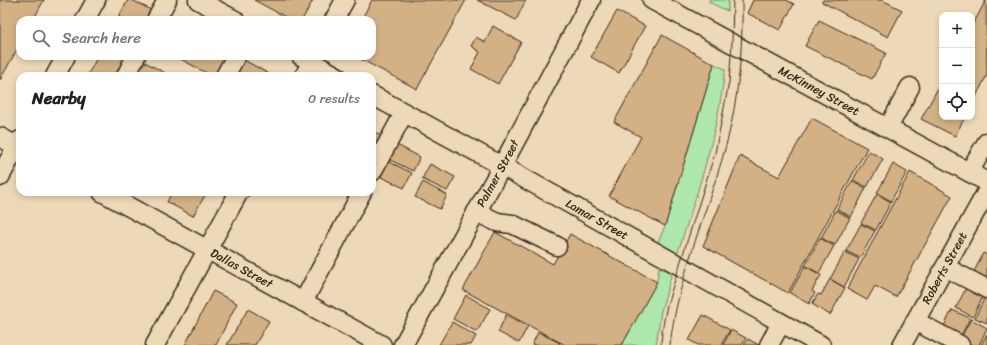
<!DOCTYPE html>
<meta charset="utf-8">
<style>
:root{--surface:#fff;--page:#f6f6f6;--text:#202124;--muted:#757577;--line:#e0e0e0}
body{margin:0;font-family:Sriracha,sans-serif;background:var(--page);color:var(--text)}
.controls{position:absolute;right:12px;top:12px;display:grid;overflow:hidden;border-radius:8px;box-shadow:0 2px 6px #0003}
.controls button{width:36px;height:36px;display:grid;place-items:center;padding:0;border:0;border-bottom:1px solid var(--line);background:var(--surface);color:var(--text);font:20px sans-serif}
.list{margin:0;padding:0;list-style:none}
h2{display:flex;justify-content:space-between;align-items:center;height:52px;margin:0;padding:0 16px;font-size:17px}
h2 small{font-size:13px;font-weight:400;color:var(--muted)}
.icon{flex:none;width:22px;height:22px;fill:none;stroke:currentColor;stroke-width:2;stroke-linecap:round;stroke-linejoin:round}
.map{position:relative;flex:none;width:987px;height:345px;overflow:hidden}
.search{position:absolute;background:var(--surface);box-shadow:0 2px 6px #0003;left:16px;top:16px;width:360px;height:44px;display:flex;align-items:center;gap:10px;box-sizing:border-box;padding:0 14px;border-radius:12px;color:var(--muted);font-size:15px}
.panel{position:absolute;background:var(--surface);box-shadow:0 2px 6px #0003;left:16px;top:72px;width:360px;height:124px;border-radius:12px}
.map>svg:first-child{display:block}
.green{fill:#ade7ab;stroke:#748864}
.building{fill:#d3b185;stroke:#3b2a1e}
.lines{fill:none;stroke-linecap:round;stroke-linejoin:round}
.minor-casing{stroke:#3b2a1e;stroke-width:21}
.minor{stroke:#edd9b7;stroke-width:18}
.tram{stroke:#3b2a1e;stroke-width:1}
.labels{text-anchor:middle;stroke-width:3.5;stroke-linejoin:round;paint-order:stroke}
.street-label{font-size:12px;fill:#3b2a1e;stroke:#edd9b7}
</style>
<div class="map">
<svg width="987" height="345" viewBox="0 0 987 345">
<rect width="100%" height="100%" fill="#edd9b7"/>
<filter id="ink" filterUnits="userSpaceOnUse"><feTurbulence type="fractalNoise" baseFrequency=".025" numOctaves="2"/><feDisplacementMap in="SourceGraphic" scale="8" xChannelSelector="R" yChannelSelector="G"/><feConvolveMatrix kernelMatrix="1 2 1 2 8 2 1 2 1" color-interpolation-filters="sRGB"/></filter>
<g filter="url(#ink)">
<path class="green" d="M 709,0 L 728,0 L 728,11 L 725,10 L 709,2 Z
M 714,64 L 725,69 C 718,133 697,194 677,255 L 657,244 L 665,226 Z
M 659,267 L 672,273 L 661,311 L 656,345 L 622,345 L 657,280 Z"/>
<path class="building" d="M 0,0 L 44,0 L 33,20 L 20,20 L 20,44 L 0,80 Z
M 128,0 L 132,0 L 157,13 L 153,20 L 117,20 Z
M 254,0 L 313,0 L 302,20 L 291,20 Z
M 372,0 L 466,0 L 417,89 L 355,56 L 372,56 L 372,20 L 361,20 Z
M 477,0 L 526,0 L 516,20 Z
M 753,0 L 786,0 L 794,4 L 780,30 L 747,13 Z
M 823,0 L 882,0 L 902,10 L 888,37 L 822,2 Z
M 986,0 L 987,75 L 972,104 L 972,26 Z
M 617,11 L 645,26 L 619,73 L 591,57 Z
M 819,20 L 886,53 L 872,79 L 805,46 Z
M 493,26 L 521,42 L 498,84 L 471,69 L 480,52 L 471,46 L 476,37 L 485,42 Z
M 662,35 L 714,64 L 665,226 L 609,196 L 641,137 L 614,122 Z
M 98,56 L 133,56 L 122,76 L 87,76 Z
M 175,56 L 229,56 L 218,76 L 212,76 Z
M 244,60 L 271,75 L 271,76 L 235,76 Z
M 143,61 L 171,76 L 135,76 Z
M 942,81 L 942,117 L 965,117 L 955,136 L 921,119 Z
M 812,118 L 867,148 L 788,293 L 703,246 L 740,156 L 779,177 Z
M 372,131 L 384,137 L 377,152 L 372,149 Z
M 395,144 L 420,157 L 413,171 L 388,159 Z
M 869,151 L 883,159 L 867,187 L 853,180 Z
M 387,161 L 412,173 L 404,188 L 379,176 Z
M 430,164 L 455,177 L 447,191 L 422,179 Z
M 893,164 L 907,172 L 891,201 L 877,193 Z
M 910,172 L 952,196 L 896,297 L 875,286 L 867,300 L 847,289 Z
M 852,181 L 866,188 L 851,217 L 837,209 Z
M 423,182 L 447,195 L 440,209 L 415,197 Z
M 172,192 L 207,192 L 193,216 L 167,202 Z
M 877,194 L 891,202 L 876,230 L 861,223 Z
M 836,210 L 850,218 L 835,245 L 821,238 Z
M 861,224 L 875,231 L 860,258 L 846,251 Z
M 495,232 L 553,264 L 570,234 L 657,282 L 622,345 L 565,345 L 463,290 Z
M 820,238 L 834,246 L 819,273 L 805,266 Z
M 845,252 L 859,259 L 844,287 L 830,279 Z
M 983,253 L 987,255 L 987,280 L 973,274 Z
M 805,266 L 821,275 L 812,291 L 815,293 L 809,304 L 790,293 Z
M 830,279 L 845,288 L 830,315 L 812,304 L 818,294 L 821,295 Z
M 966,288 L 983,296 L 973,317 L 956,308 Z
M 213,291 L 237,303 L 216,345 L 185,345 Z
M 466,295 L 490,309 L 477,332 L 453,319 Z
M 985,297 L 987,298 L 987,323 L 975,318 Z
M 248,309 L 269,321 L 255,345 L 227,345 Z
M 952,310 L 970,318 L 960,338 L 942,330 Z
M 506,315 L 528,326 L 519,343 L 498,332 Z
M 703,315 L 730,330 L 721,345 L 698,345 L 689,340 Z
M 971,319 L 987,328 L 979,345 L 972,345 L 960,339 Z
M 452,322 L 476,336 L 471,345 L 439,345 Z
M 731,330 L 746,338 L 742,345 L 723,345 Z
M 538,332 L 560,343 L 559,345 L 532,345 Z
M 987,334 L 987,345 L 981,345 Z
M 748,339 L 759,345 L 744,345 Z"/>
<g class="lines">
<g class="minor-casing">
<g id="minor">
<path d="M 198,0 L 235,20"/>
<path id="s1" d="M 652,0 L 987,182"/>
<path d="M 85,20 L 96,0"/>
<path d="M 156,20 L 167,0"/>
<path d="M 334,20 L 345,0"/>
<path d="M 301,56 L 337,76"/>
<path d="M 55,76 L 66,56"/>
<path d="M 126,76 L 136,56"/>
<path d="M 225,76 L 236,56"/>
<path d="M 304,76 L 315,56"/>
<path id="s2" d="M 372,95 L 502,166 L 821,345"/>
<path d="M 888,128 L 910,87"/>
<path d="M 0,137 L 20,148"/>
<path d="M 372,172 L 404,113"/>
<path d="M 969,172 L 987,142"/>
<path d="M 0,177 L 20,140"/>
<path id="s3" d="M 102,192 L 382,345"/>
<path d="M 476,212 L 497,222 L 512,224 L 557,246"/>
<path d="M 945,267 L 987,289"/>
<path d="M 303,302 L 362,192"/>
<path d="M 915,321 L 960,345"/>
<path d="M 155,345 L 239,192"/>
<path id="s4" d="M 403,345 L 502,166 L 591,0"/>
<path d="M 769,345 L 781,323"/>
<path id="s5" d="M 902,345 L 987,191"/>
</g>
</g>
<use href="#minor" class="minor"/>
<path class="tram" d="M 661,345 L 662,331 L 667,305 L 715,153 L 722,118 L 729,82 L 732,43 L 733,0
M 670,345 C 677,282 705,217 723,156 C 738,106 743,52 742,0"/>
</g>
</g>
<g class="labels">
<g class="street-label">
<text dy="4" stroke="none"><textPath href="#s1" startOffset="190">McKinney Street</textPath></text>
<text dy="4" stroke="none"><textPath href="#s4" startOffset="196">Palmer Street</textPath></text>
<text dy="4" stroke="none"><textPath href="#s2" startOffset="257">Lamar Street</textPath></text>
<text dy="4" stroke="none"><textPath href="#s5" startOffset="88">Roberts Street</textPath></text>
<text dy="4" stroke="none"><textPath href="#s3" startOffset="159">Dallas Street</textPath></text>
</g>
</g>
</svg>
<div class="controls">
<button>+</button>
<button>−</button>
<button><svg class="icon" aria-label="locate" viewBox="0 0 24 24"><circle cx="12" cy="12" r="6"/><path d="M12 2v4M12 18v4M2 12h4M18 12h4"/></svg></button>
</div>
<div class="search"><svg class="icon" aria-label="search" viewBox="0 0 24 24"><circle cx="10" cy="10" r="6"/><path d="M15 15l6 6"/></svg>Search here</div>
<section class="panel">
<h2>Nearby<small>0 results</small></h2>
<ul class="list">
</ul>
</section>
</div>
